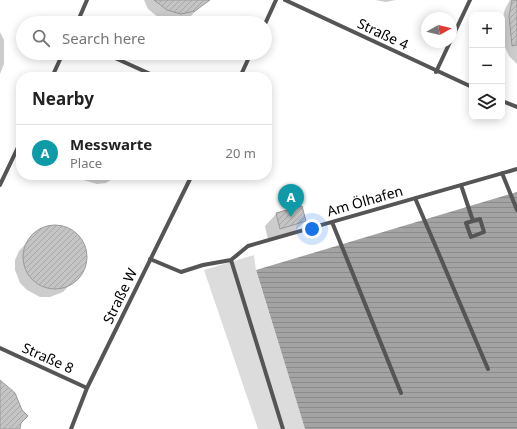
<!DOCTYPE html>
<meta charset="utf-8">
<style>
:root{--surface:#fff;--page:#f2f2f2;--text:#222;--muted:#767676;--line:#e0e0e0;--accent:#ea580c}
body{margin:0;font-family:"Noto Sans",sans-serif;background:var(--page);color:var(--text)}
.controls{position:absolute;right:12px;top:12px;display:grid;overflow:hidden;border-radius:8px;box-shadow:0 2px 10px #0003}
.controls button{width:36px;height:36px;display:grid;place-items:center;padding:0;border:0;border-bottom:1px solid var(--line);background:var(--surface);color:var(--text);font:20px sans-serif}
.compass{position:absolute;left:421px;top:12px;width:36px;height:36px;border-radius:50%;background:var(--surface);box-shadow:0 2px 10px #0003;rotate:82deg}
.you{position:absolute;left:312px;top:229px;width:14px;height:14px;margin:-10px;border:3px solid #fff;border-radius:50%;background:#1a73e8;box-shadow:0 0 0 6px #1a73e833}
.badge{display:grid;place-items:center;width:26px;height:26px;border-radius:50%;background:var(--accent);color:#fff;font-size:13px;font-weight:700}
.pin{position:absolute;translate:-50% -33px;filter:drop-shadow(0 1px 2px #0008)}
.pin::after{content:'';position:absolute;top:21px;width:14px;height:12px;background:inherit;clip-path:polygon(0 0,100% 0,50% 100%)}
.list{margin:0;padding:0;list-style:none}
h2{display:flex;justify-content:space-between;align-items:center;height:52px;margin:0;padding:0 16px;font-size:17px}
h2 small{font-size:13px;font-weight:400;color:var(--muted)}
.list li{display:grid;grid-template-columns:26px 1fr auto;gap:12px;align-items:center;box-sizing:border-box;height:56px;padding:0 16px;border-top:1px solid var(--line)}
.list b{display:block;font-size:15px;white-space:nowrap}
.list p{margin:0;font-size:13px;white-space:nowrap;color:var(--muted)}
.list em{font-size:13px;font-style:normal;color:var(--muted)}
.icon{flex:none;width:22px;height:22px;fill:none;stroke:currentColor;stroke-width:2;stroke-linecap:round;stroke-linejoin:round}
.map{position:relative;flex:none;width:517px;height:429px;overflow:hidden}
.search{position:absolute;background:var(--surface);box-shadow:0 2px 10px #0003;left:16px;top:16px;width:256px;height:44px;display:flex;align-items:center;gap:10px;box-sizing:border-box;padding:0 14px;border-radius:22px;color:var(--muted);font-size:15px}
.panel{position:absolute;background:var(--surface);box-shadow:0 2px 10px #0003;left:16px;top:72px;width:256px;height:108px;border-radius:16px}
.map>svg:first-child{display:block}
.grass{fill:#dcdcdc}
.water{fill:url(#water-rules)}
.shadow{fill:#0003}
.building{fill:url(#building-hatch);stroke:#999}
.lines{fill:none;stroke-linecap:round;stroke-linejoin:round}
.lane{stroke:#555;stroke-width:4}
.labels{text-anchor:middle;stroke-width:3;stroke-linejoin:round;paint-order:stroke}
.street-label{font-size:14px;fill:#000;stroke:#fff}
</style>
<div class="map">
<svg width="517" height="429" viewBox="0 0 517 429">
<defs>
<pattern id="water-rules" width="6" height="5" patternUnits="userSpaceOnUse"><rect width="6" height="5" fill="#a3a3a3"/><path d="M0 2.5h6" fill="none" stroke="#8b8b8b"/></pattern>
<pattern id="building-hatch" width="6" height="6" patternUnits="userSpaceOnUse"><rect width="6" height="6" fill="#c4c4c4"/><path d="M-1 1l2-2M0 6l6-6M5 7l2-2" fill="none" stroke="#a7a7a7"/></pattern>
</defs>
<rect width="100%" height="100%" fill="#fff"/>
<path class="grass" d="M 254,255 L 256,271 L 305,429 L 258,429 L 204,270 Z"/>
<path class="water" d="M 517,192 L 517,429 L 305,429 L 256,270 Z"/>
<path class="shadow" d="M 144,0 L 206,0 L 190,17 L 181,20 L 168,21 L 159,18 L 148,9 Z
M 375,0 L 396,0 L 386,2 Z
M 510,0 L 517,0 L 517,64 L 509,56 L 502,41 L 502,20 L 505,9 Z
M 0,32 L 4,40 L 4,64 L 0,74 Z
M 77,175 L 119,175 L 106,183 L 97,184 L 83,180 Z
M 276,214 L 305,221 L 293,233 L 268,240 L 265,226 Z
M 51,226 L 60,227 L 74,233 L 80,240 L 85,254 L 85,263 L 82,272 L 63,292 L 50,297 L 40,297 L 27,290 L 20,283 L 15,270 L 15,260 L 19,251 L 37,231 Z"/>
<path class="building" d="M 154,0 L 210,0 L 195,11 L 181,14 L 167,10 Z
M 512,0 L 517,0 L 517,45 L 512,46 L 509,16 Z
M 302,206 L 306,221 L 280,229 L 276,213 Z
M23 257a32 32 0 1 1 64 0a32 32 0 1 1-64 0Z
M 0,380 L 15,393 L 22,410 L 28,416 L 21,423 L 20,429 L 0,429 Z"/>
<g class="lines">
<path class="lane" d="M 285,0 L 472,87
M 77,23 L 87,0
M 265,24 L 276,0
M 451,40 L 470,0
M 104,53 L 157,77
M 436,72 L 450,42
M 52,77 L 63,53
M 240,77 L 251,53
M 502,101 L 517,107
M 502,173 L 517,210
M 0,185 L 21,141
M 461,185 L 473,221 L 480,219 L 484,232 L 471,237 L 466,223 L 473,221
M 415,198 L 488,369
M 332,222 L 401,393
M 150,259 L 181,272 L 203,265 L 231,260 L 248,246 L 517,169
M 231,260 L 283,429
M 0,348 L 87,388
M 71,429 L 87,388 L 192,175"/>
</g>
<g class="labels">
<g class="street-label">
<text transform="translate(383 34) rotate(25)" y="5">Straße 4</text>
<text transform="translate(365 201) rotate(-16)" y="5">Am Ölhafen</text>
<text transform="translate(120 296) rotate(-64)" y="5">Straße W</text>
<text transform="translate(48 358) rotate(24)" y="5">Straße 8</text>
</g>
</g>
</svg>
<div class="controls">
<button>+</button>
<button>−</button>
<button><svg class="icon" aria-label="layers" viewBox="0 0 24 24"><path d="M12 4l9 5-9 5-9-5zM3 14l9 5 9-5"/></svg></button>
</div>
<svg class="compass" viewBox="-18 -18 36 36"><path d="M0-13l5 13h-10z" fill="#e53935"/><path d="M0 13l5-13h-10z" fill="#767676"/></svg>
<div class="you"></div>
<div class="pin badge" style="left:291px;top:217px;background:#0f9aa8">A</div>
<div class="search"><svg class="icon" aria-label="search" viewBox="0 0 24 24"><circle cx="10" cy="10" r="6"/><path d="M15 15l6 6"/></svg>Search here</div>
<section class="panel">
<h2>Nearby<small></small></h2>
<ul class="list">
<li><span class="badge" style="background:#0f9aa8">A</span><div><b>Messwarte</b><p>Place</p></div><em>20 m</em></li>
</ul>
</section>
</div>
